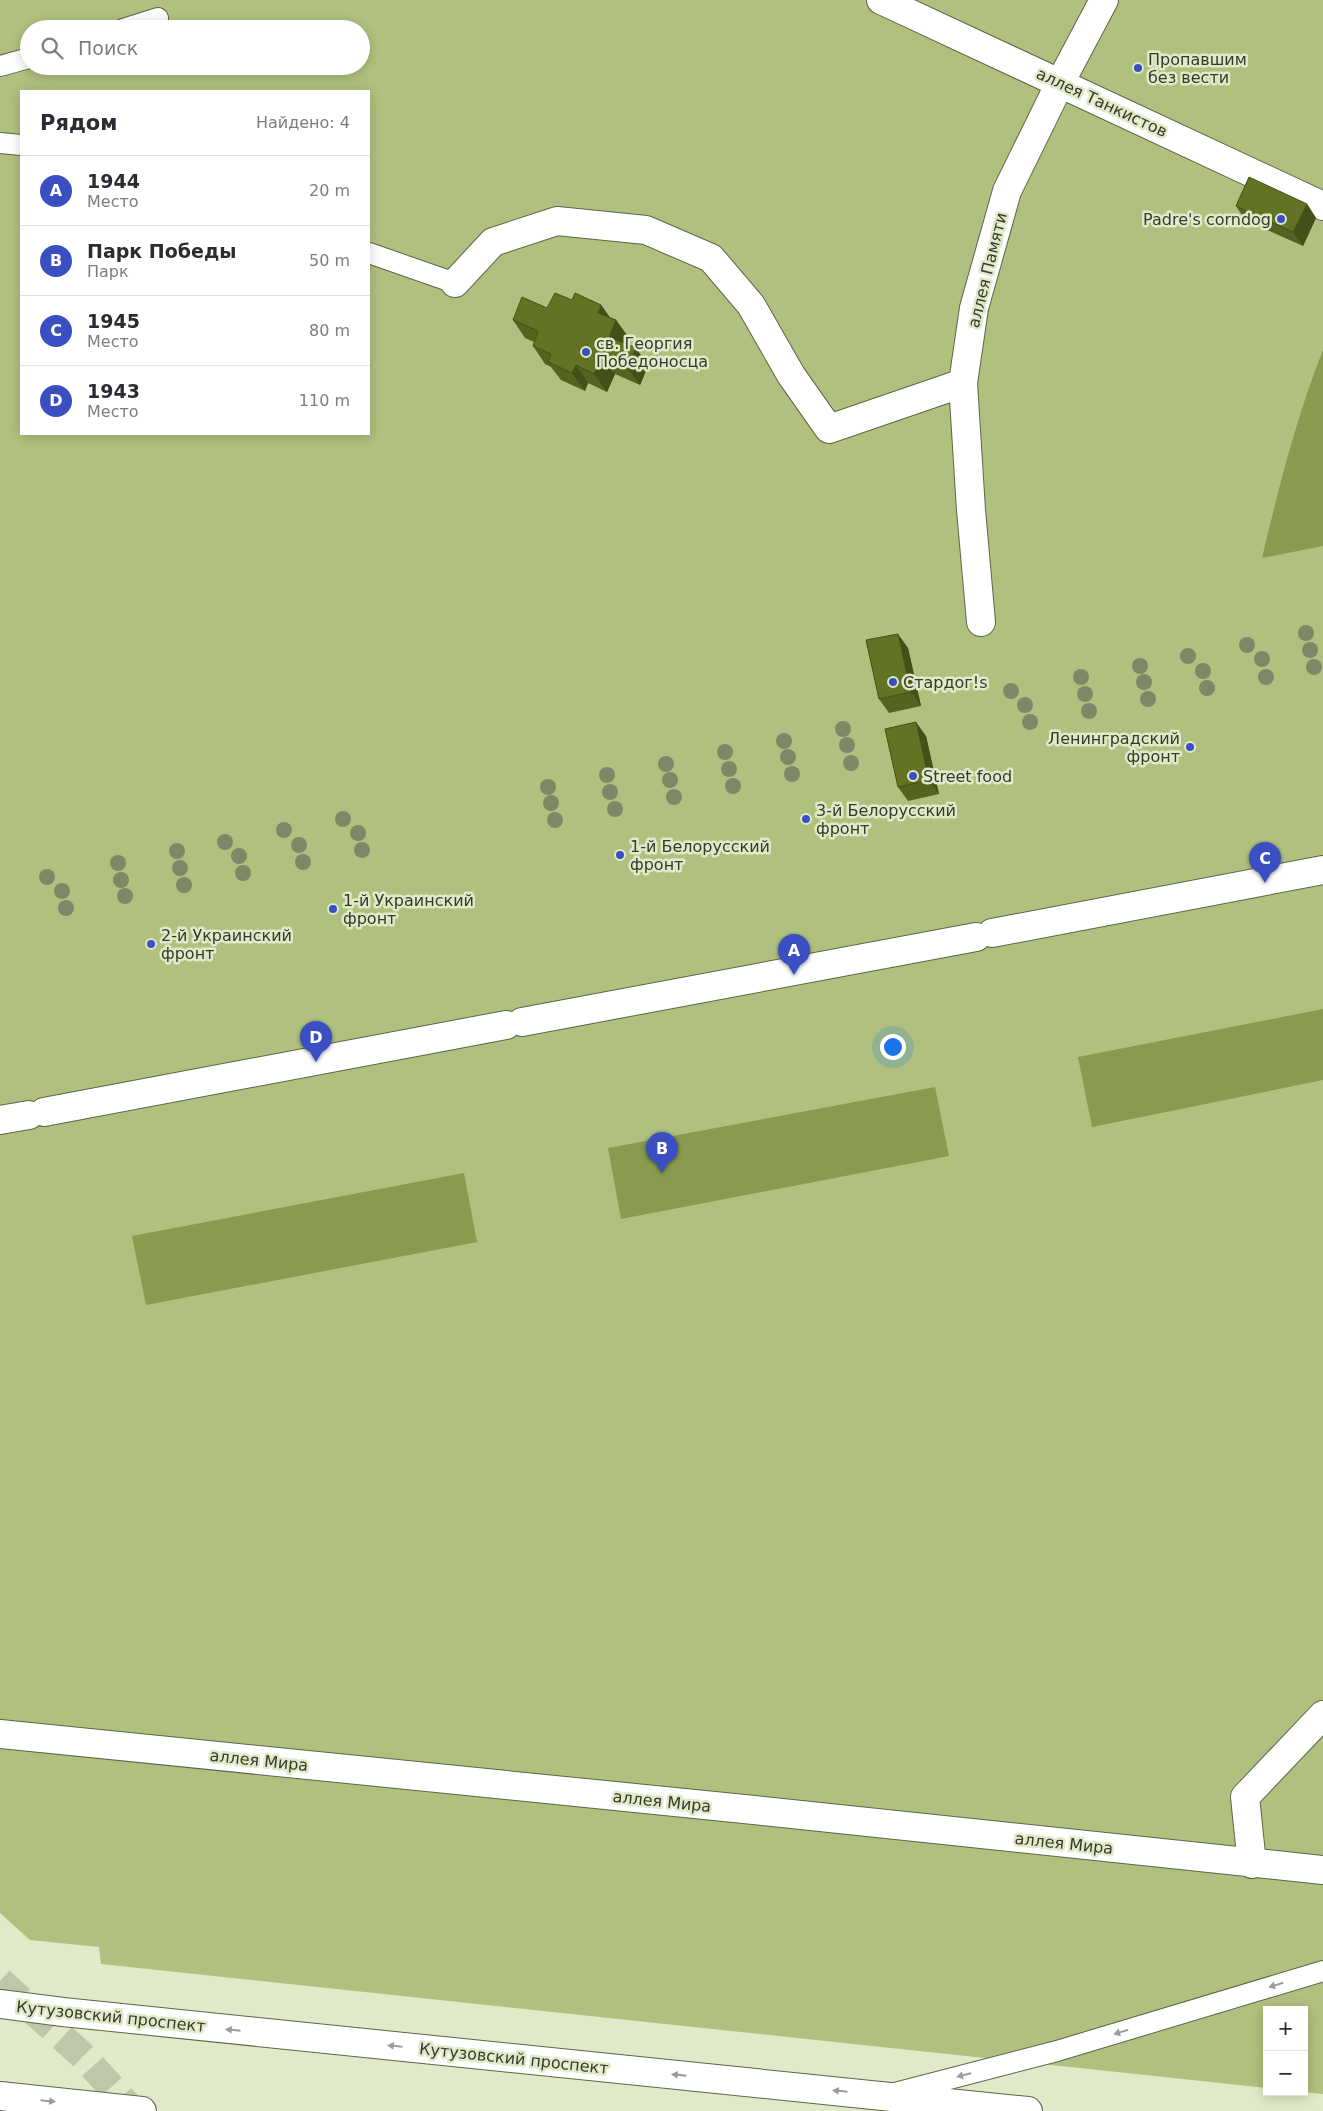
<!DOCTYPE html>
<html lang="ru">
<meta charset="utf-8">
<style>
:root{--surface:#fff;--page:#f7f7f7;--text:#2b2b33;--muted:#7c7c81;--line:#e1e1e2;--accent:#3a4fc1}
body{margin:0;font-family:"DejaVu Sans",sans-serif;background:var(--page);color:var(--text)}
.controls{position:absolute;right:15px;bottom:15px;display:grid;overflow:hidden;border-radius:0px;box-shadow:0 2px 12px #0003}
.controls button{width:45px;height:45px;display:grid;place-items:center;padding:0;border:0;border-bottom:1px solid var(--line);background:var(--surface);color:var(--text);font:25px sans-serif}
.you{position:absolute;left:892px;top:1046px;width:18px;height:18px;margin:-12px;border:4px solid #fff;border-radius:50%;background:#1a73e8;box-shadow:0 0 0 8px #1a73e833}
.badge{display:grid;place-items:center;width:32px;height:32px;border-radius:50%;background:var(--accent);color:#fff;font-size:16px;font-weight:700}
.pin{position:absolute;translate:-50% -41px;filter:drop-shadow(0 1px 2px #0008)}
.pin::after{content:'';position:absolute;top:26px;width:18px;height:15px;background:inherit;clip-path:polygon(0 0,100% 0,50% 100%)}
.list{margin:0;padding:0;list-style:none}
h2{display:flex;justify-content:space-between;align-items:center;height:65px;margin:0;padding:0 20px;font-size:21px}
h2 small{font-size:16px;font-weight:400;color:var(--muted)}
.list li{display:grid;grid-template-columns:32px 1fr auto;gap:15px;align-items:center;box-sizing:border-box;height:70px;padding:0 20px;border-top:1px solid var(--line)}
.list b{display:block;font-size:19px;white-space:nowrap}
.list p{margin:0;font-size:16px;white-space:nowrap;color:var(--muted)}
.list em{font-size:16px;font-style:normal;color:var(--muted)}
.icon{flex:none;width:28px;height:28px;fill:none;stroke:currentColor;stroke-width:2;stroke-linecap:round;stroke-linejoin:round}
.map{position:relative;flex:none;width:1323px;height:2111px;overflow:hidden}
.search{position:absolute;background:var(--surface);box-shadow:0 2px 12px #0003;left:20px;top:20px;width:350px;height:55px;display:flex;align-items:center;gap:12px;box-sizing:border-box;padding:0 18px;border-radius:28px;color:var(--muted);font-size:19px}
.panel{position:absolute;background:var(--surface);box-shadow:0 2px 12px #0003;left:20px;top:90px;width:350px;height:345px;border-radius:0px}
.map>svg:first-child{display:block}
.green{fill:#b0c17f;fill-rule:evenodd}
.water{fill:#889b4e}
.lines{fill:none;stroke-linecap:round;stroke-linejoin:round}
.primary-tunnel{stroke:#bec7a9;stroke-width:28;stroke-dasharray:28 14;stroke-linecap:butt}
.lane-casing{stroke:#5d6547;stroke-width:22}
.street-casing{stroke:#5d6547;stroke-width:30}
.primary-casing{stroke:#5d6547;stroke-width:30}
.lane{stroke:#fff;stroke-width:20}
.street{stroke:#fff;stroke-width:28}
.primary{stroke:#fff;stroke-width:28}
.tree{fill:#7f8866}
.wall{fill:#54631f}
.shaded-wall{fill:#455019}
.building{fill:#627324;stroke:#455019}
.oneway{fill:#9a9c96}
.poi-dot{fill:#3a4fc1;stroke:#e0eac8;stroke-width:2}
.labels{text-anchor:middle;stroke-width:5;stroke-linejoin:round;paint-order:stroke}
.poi-label{font-size:16px;fill:#363a2d;stroke:#e0eac8;text-anchor:start}
.street-label{font-size:16px;fill:#363a2d;stroke:#e0eac8}
</style>
<div class="map">
<svg width="1323" height="2111" viewBox="0 0 1323 2111">
<rect width="100%" height="100%" fill="#e0eac8"/>
<path class="green" d="M 0,0 L 1323,0 L 1323,2094 L 1304,2092 L 1304,2010 L 1267,2010 L 1267,2088 L 101,1964 L 99,1947 L 30,1940 L 0,1913 ZM 29,29 L 361,29 L 361,66 L 29,66 ZM 21,91 L 369,91 L 369,434 L 21,434 Z"/>
<path class="water" d="M 1323,350 L 1323,546 L 1262,558 C 1279,487 1296,418 1323,350 Z
M 1323,1009 L 1323,1080 L 1092,1127 L 1078,1057 Z
M 935,1087 L 949,1156 L 621,1219 L 608,1148 Z
M 464,1173 L 477,1242 L 146,1305 L 132,1236 Z"/>
<g class="lines">
<path class="primary-tunnel" d="M 0,1981 L 83,2056 L 133,2111"/>
<g class="lane-casing">
<path id="lane" d="M 123,29 L 158,18
M 0,66 L 29,58
M 0,143 L 21,145
M 369,253 L 455,283
M 895,2093 L 1057,2051 L 1323,1971"/>
</g>
<g class="street-casing">
<path id="street" d="M 881,0 L 1323,206
M 455,283 L 493,242 L 557,221 L 646,230 L 711,258 L 751,305 L 791,375 L 829,429 L 963,383
M 981,622 L 971,510 L 963,383 L 974,308 L 1007,191 L 1060,83 L 1104,0
M 992,933 L 1323,870
M 522,1022 L 976,937
M 44,1112 L 506,1025
M 0,1120 L 29,1115
M 0,1734 L 754,1810 L 1323,1870
M 1252,1864 L 1245,1797 L 1323,1715"/>
</g>
<g class="primary-casing">
<path id="primary" d="M 0,2004 L 63,2012 L 1028,2111
M 0,2096 L 142,2111"/>
</g>
<use href="#lane" class="lane"/>
<use href="#street" class="street"/>
<use href="#primary" class="primary"/>
</g>
<g class="tree">
<circle cx="1306" cy="633" r="8"/>
<circle cx="1247" cy="645" r="8"/>
<circle cx="1310" cy="650" r="8"/>
<circle cx="1188" cy="656" r="8"/>
<circle cx="1262" cy="659" r="8"/>
<circle cx="1140" cy="666" r="8"/>
<circle cx="1314" cy="667" r="8"/>
<circle cx="1203" cy="671" r="8"/>
<circle cx="1081" cy="677" r="8"/>
<circle cx="1266" cy="677" r="8"/>
<circle cx="1144" cy="682" r="8"/>
<circle cx="1207" cy="688" r="8"/>
<circle cx="1011" cy="691" r="8"/>
<circle cx="1085" cy="694" r="8"/>
<circle cx="1148" cy="699" r="8"/>
<circle cx="1025" cy="705" r="8"/>
<circle cx="1089" cy="711" r="8"/>
<circle cx="1030" cy="722" r="8"/>
<circle cx="843" cy="729" r="8"/>
<circle cx="784" cy="741" r="8"/>
<circle cx="847" cy="745" r="8"/>
<circle cx="725" cy="752" r="8"/>
<circle cx="788" cy="757" r="8"/>
<circle cx="851" cy="763" r="8"/>
<circle cx="666" cy="764" r="8"/>
<circle cx="729" cy="769" r="8"/>
<circle cx="792" cy="774" r="8"/>
<circle cx="607" cy="775" r="8"/>
<circle cx="670" cy="780" r="8"/>
<circle cx="733" cy="786" r="8"/>
<circle cx="548" cy="787" r="8"/>
<circle cx="610" cy="792" r="8"/>
<circle cx="674" cy="797" r="8"/>
<circle cx="551" cy="803" r="8"/>
<circle cx="615" cy="809" r="8"/>
<circle cx="343" cy="819" r="8"/>
<circle cx="555" cy="820" r="8"/>
<circle cx="284" cy="830" r="8"/>
<circle cx="358" cy="833" r="8"/>
<circle cx="225" cy="842" r="8"/>
<circle cx="299" cy="845" r="8"/>
<circle cx="362" cy="850" r="8"/>
<circle cx="177" cy="851" r="8"/>
<circle cx="239" cy="856" r="8"/>
<circle cx="303" cy="862" r="8"/>
<circle cx="118" cy="863" r="8"/>
<circle cx="180" cy="868" r="8"/>
<circle cx="243" cy="873" r="8"/>
<circle cx="47" cy="877" r="8"/>
<circle cx="121" cy="880" r="8"/>
<circle cx="184" cy="885" r="8"/>
<circle cx="62" cy="891" r="8"/>
<circle cx="125" cy="896" r="8"/>
<circle cx="66" cy="908" r="8"/>
</g>
<path class="wall" d="M 1307,204 L 1316,218 L 1303,246 L 1245,220 L 1236,206 Z
M 572,300 L 601,305 L 610,318 L 616,320 L 629,338 L 626,344 L 636,348 L 648,366 L 640,385 L 615,374 L 607,392 L 588,383 L 585,391 L 561,380 L 551,367 L 545,364 L 533,346 L 534,342 L 525,338 L 513,320 Z
M 908,648 L 921,706 L 889,713 L 879,699 Z
M 926,736 L 939,794 L 908,801 L 898,787 Z"/>
<path class="shaded-wall" d="M 1307,204 L 1316,218 L 1303,246 L 1293,232 Z
M 601,305 L 614,323 L 598,313 Z
M 616,320 L 629,338 L 622,355 L 609,337 Z
M 636,348 L 648,366 L 640,385 L 627,367 Z
M 602,356 L 615,374 L 607,392 L 594,374 Z
M 576,365 L 588,383 L 585,391 L 572,373 Z
M 898,634 L 908,648 L 921,706 L 911,692 Z
M 916,722 L 926,736 L 939,794 L 929,780 Z"/>
<path class="building" d="M 1249,177 L 1307,204 L 1293,232 L 1236,206 Z
M 555,293 L 572,300 L 575,293 L 601,305 L 598,313 L 616,320 L 609,337 L 636,348 L 627,367 L 602,356 L 594,374 L 576,365 L 572,373 L 548,362 L 551,354 L 533,346 L 538,331 L 513,320 L 522,297 L 547,308 Z
M 898,634 L 911,692 L 879,699 L 866,640 Z
M 916,722 L 929,780 L 898,787 L 885,729 Z"/>
<defs><path id="oneway-solid" d="M-6-.8H1V-3.2L6.5 0L1 3.2V.8H-6Z" transform="scale(1.25)"/></defs>
<g class="oneway">
<use href="#oneway-solid" transform="translate(1276 1985) rotate(163)"/>
<use href="#oneway-solid" transform="translate(233 2030) rotate(-174)"/>
<use href="#oneway-solid" transform="translate(1121 2032) rotate(163)"/>
<use href="#oneway-solid" transform="translate(395 2046) rotate(-174)"/>
<use href="#oneway-solid" transform="translate(679 2075) rotate(-174)"/>
<use href="#oneway-solid" transform="translate(964 2075) rotate(166)"/>
<use href="#oneway-solid" transform="translate(840 2091) rotate(-174)"/>
<use href="#oneway-solid" transform="translate(48 2101) rotate(6)"/>
</g>
<g class="poi-dot">
<circle cx="1138" cy="68" r="5"/>
<circle cx="1281" cy="219" r="5"/>
<circle cx="586" cy="352" r="5"/>
<circle cx="893" cy="682" r="5"/>
<circle cx="1190" cy="747" r="5"/>
<circle cx="913" cy="776" r="5"/>
<circle cx="806" cy="819" r="5"/>
<circle cx="620" cy="855" r="5"/>
<circle cx="333" cy="909" r="5"/>
<circle cx="151" cy="944" r="5"/>
</g>
<g class="labels">
<g class="poi-label">
<text x="1148" y="65">Пропавшим<tspan x="1148" dy="18">без вести</tspan></text>
<text x="1271" y="225" text-anchor="end">Padre's corndog</text>
<text x="596" y="349">св. Георгия<tspan x="596" dy="18">Победоносца</tspan></text>
<text x="903" y="688">Стардог!s</text>
<text x="1180" y="744" text-anchor="end">Ленинградский<tspan x="1180" dy="18">фронт</tspan></text>
<text x="923" y="782">Street food</text>
<text x="816" y="816">3-й Белорусский<tspan x="816" dy="18">фронт</tspan></text>
<text x="630" y="852">1-й Белорусский<tspan x="630" dy="18">фронт</tspan></text>
<text x="343" y="906">1-й Украинский<tspan x="343" dy="18">фронт</tspan></text>
<text x="161" y="941">2-й Украинский<tspan x="161" dy="18">фронт</tspan></text>
</g>
<g class="street-label">
<text transform="translate(1102 102) rotate(25)" y="6">аллея Танкистов</text>
<text transform="translate(987 270) rotate(-76)" y="6">аллея Памяти</text>
<text transform="translate(259 1760) rotate(6)" y="6">аллея Мира</text>
<text transform="translate(662 1801) rotate(6)" y="6">аллея Мира</text>
<text transform="translate(1064 1843) rotate(6)" y="6">аллея Мира</text>
<text transform="translate(111 2016) rotate(6)" y="6">Кутузовский проспект</text>
<text transform="translate(514 2058) rotate(6)" y="6">Кутузовский проспект</text>
</g>
</g>
</svg>
<div class="controls">
<button>+</button>
<button>−</button>
</div>
<div class="you"></div>
<div class="pin badge" style="left:794px;top:975px">A</div>
<div class="pin badge" style="left:662px;top:1173px">B</div>
<div class="pin badge" style="left:1265px;top:883px">C</div>
<div class="pin badge" style="left:316px;top:1062px">D</div>
<div class="search"><svg class="icon" aria-label="search" viewBox="0 0 24 24"><circle cx="10" cy="10" r="6"/><path d="M15 15l6 6"/></svg>Поиск</div>
<section class="panel">
<h2>Рядом<small>Найдено: 4</small></h2>
<ul class="list">
<li><span class="badge">A</span><div><b>1944</b><p>Место</p></div><em>20 m</em></li>
<li><span class="badge">B</span><div><b>Парк Победы</b><p>Парк</p></div><em>50 m</em></li>
<li><span class="badge">C</span><div><b>1945</b><p>Место</p></div><em>80 m</em></li>
<li><span class="badge">D</span><div><b>1943</b><p>Место</p></div><em>110 m</em></li>
</ul>
</section>
</div>
